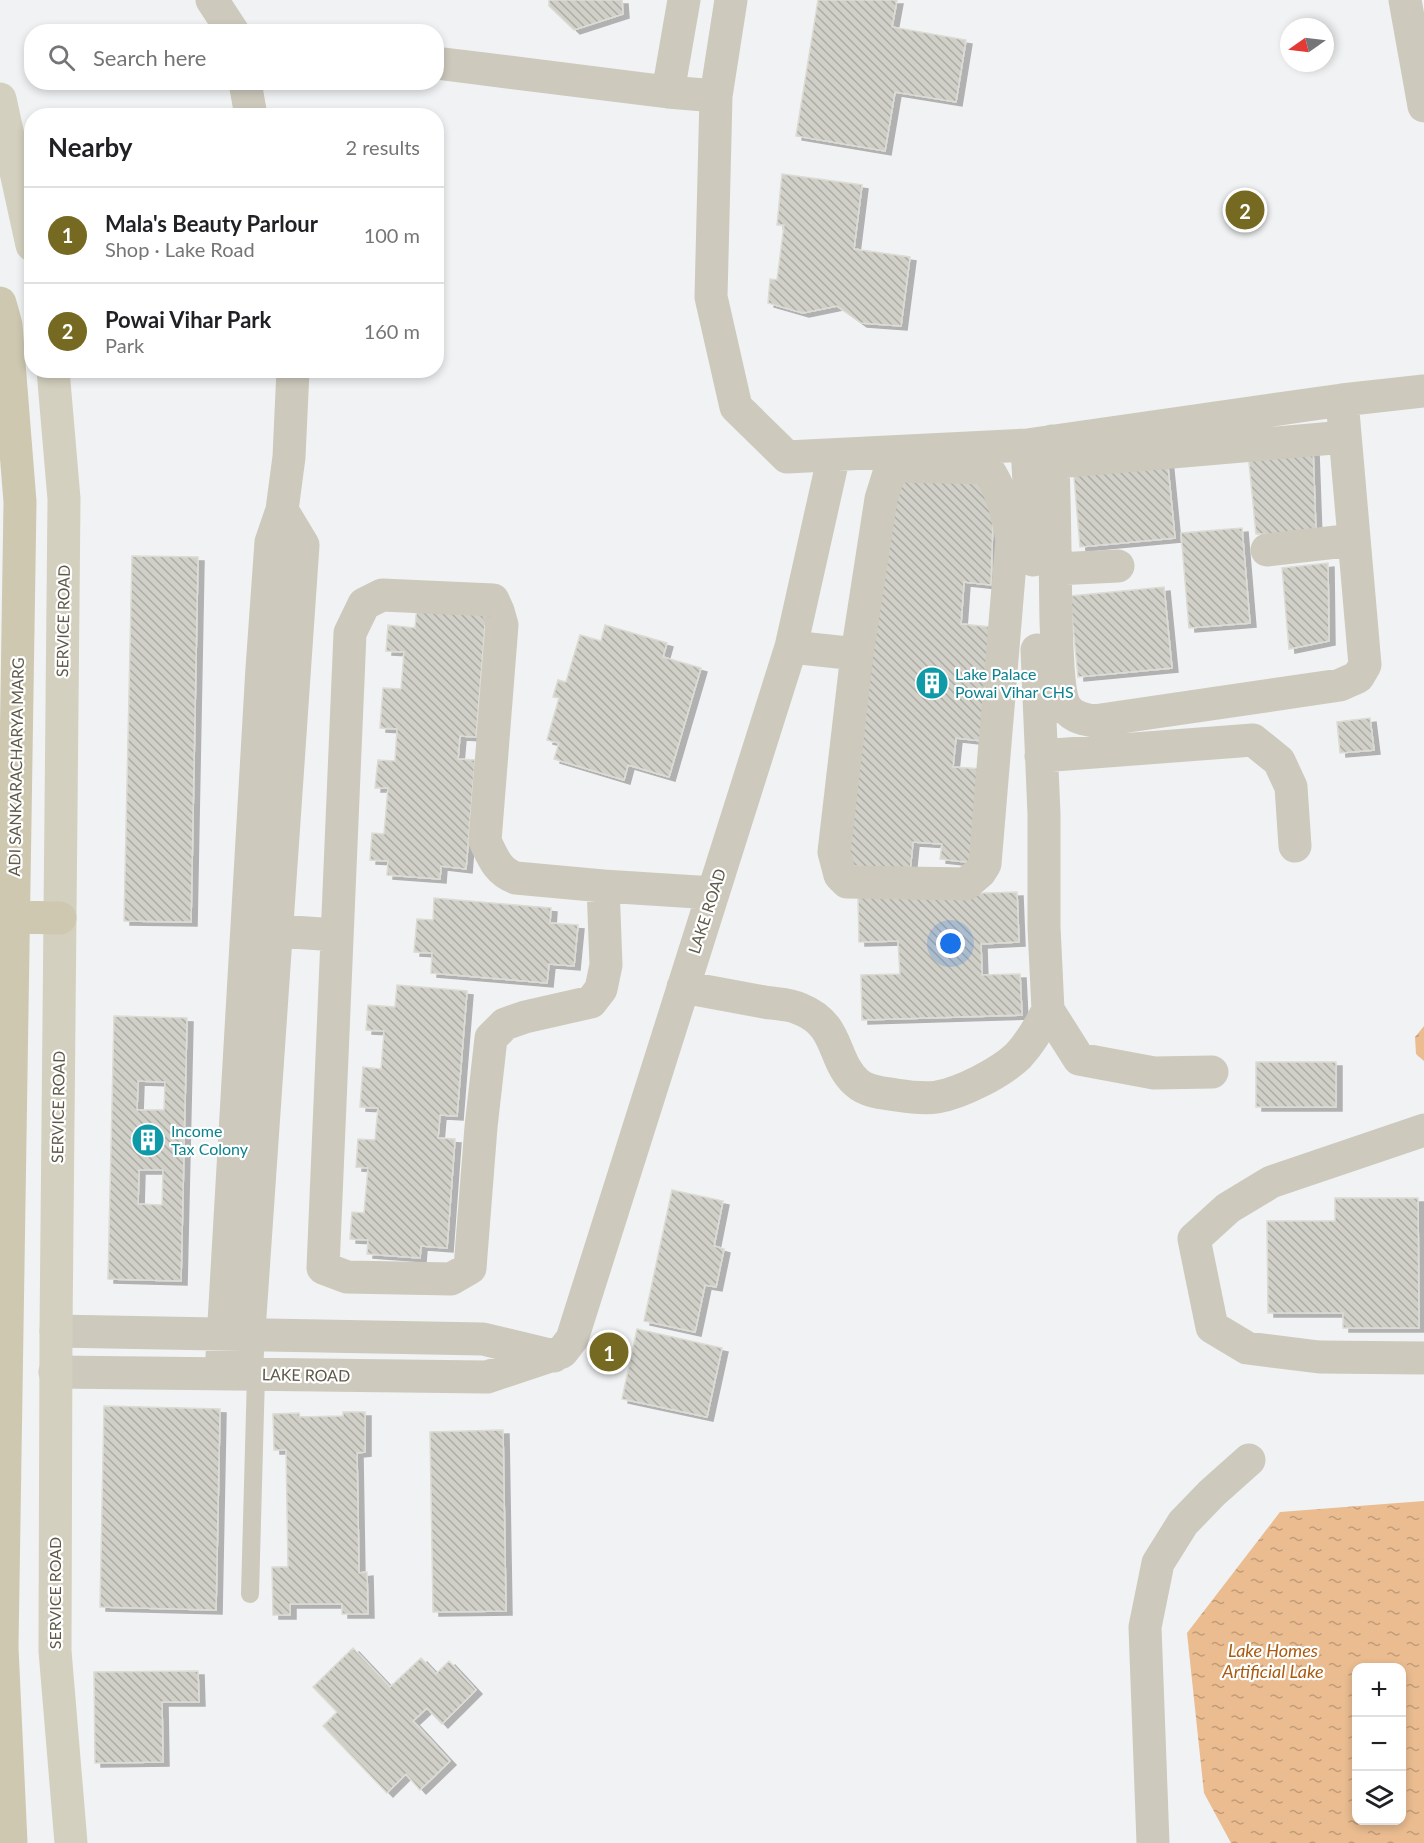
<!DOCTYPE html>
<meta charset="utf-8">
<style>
:root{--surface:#fff;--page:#f6f6f6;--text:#202124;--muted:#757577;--line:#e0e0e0;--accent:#766921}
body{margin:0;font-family:Lato,sans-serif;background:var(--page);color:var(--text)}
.controls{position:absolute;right:18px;bottom:18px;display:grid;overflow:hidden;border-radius:12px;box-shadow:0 3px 9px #0003}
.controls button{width:54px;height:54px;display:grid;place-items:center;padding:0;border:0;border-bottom:2px solid var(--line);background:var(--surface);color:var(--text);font:30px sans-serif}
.compass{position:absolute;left:1280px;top:18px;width:54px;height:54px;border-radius:50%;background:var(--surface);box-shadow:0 3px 9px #0003;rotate:256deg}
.you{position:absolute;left:951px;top:944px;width:21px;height:21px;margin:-15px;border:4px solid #fff;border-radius:50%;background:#1a73e8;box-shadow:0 0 0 9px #1a73e833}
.badge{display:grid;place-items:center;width:39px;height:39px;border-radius:50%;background:var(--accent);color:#fff;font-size:20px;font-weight:700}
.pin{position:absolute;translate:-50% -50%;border:3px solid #fff;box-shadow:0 2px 6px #0006}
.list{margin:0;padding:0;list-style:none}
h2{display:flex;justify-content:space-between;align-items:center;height:78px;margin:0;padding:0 24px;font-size:26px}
h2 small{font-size:20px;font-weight:400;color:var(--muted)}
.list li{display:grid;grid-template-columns:39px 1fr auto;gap:18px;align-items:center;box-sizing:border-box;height:96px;padding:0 24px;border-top:2px solid var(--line)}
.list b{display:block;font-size:22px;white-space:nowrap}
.list p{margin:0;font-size:20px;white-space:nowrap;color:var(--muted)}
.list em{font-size:20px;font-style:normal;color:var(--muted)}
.icon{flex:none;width:33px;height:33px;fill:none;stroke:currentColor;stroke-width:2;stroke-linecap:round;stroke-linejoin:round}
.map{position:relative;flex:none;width:1424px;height:1843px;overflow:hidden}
.search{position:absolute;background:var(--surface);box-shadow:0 3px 9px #0003;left:24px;top:24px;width:420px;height:66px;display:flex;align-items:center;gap:15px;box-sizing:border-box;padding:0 21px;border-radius:24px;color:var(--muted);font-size:22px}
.panel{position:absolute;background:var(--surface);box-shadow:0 3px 9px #0003;left:24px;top:108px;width:420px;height:270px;border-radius:24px}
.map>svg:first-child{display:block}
.water{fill:url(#water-ripples);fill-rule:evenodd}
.building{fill:url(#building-back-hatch);stroke:#dcdcd5;stroke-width:1.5;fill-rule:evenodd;filter:url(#shadow)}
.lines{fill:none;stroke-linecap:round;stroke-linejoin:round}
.lane{stroke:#cdc9bd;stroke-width:18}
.street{stroke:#cdc9bd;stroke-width:33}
.secondary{stroke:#d4d0bf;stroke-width:33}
.primary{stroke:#cec8b1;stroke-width:33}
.labels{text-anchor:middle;stroke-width:4.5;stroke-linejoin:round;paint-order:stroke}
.street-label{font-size:16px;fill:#5e5949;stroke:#fff}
.culture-label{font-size:16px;fill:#0d838f;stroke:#fff;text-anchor:start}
.water-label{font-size:18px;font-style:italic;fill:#a95b10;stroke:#fff}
</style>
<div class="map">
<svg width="1424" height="1843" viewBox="0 0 1424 1843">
<defs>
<pattern id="water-ripples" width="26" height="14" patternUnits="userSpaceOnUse" patternTransform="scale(1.5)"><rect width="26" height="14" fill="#eabc90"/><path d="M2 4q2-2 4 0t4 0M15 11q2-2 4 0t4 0" fill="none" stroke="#c19c78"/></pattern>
<pattern id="building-back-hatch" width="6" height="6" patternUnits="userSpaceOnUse" patternTransform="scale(1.5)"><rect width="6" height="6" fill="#d0cfc8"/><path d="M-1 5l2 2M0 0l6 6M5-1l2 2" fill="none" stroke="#acaba4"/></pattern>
<filter id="shadow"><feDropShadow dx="6" dy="4" stdDeviation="0" flood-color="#0004"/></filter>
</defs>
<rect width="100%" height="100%" fill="#f1f2f3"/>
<path class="water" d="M 1424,1026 L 1424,1061 L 1416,1054 L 1415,1037 Z
M 1424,1501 L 1424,1843 L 1231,1843 L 1204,1793 L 1187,1633 L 1280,1512 ZM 1356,1668 L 1402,1668 L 1402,1820 L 1356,1820 Z"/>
<path class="building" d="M 549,0 L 622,0 L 623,14 L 574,30 L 549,6 Z
M 818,0 L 897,0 L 892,27 L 966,40 L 956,102 L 895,92 L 885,151 L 796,136 Z
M 782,174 L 862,185 L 854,249 L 910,257 L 901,326 L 861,323 L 837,306 L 803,313 L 768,303 L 770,279 L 777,280 L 784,225 L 777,225 Z
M 1313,449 L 1316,533 L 1256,534 L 1248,453 Z
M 1167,457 L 1175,538 L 1080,547 L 1073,466 Z
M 893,471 L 994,481 L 991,585 L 964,582 L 961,624 L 1002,628 L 991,742 L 956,738 L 953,767 L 984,769 L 975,863 L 940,859 L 942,844 L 913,842 L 910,872 L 845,865 Z
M 1242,528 L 1250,623 L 1189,628 L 1181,533 Z
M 132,556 L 198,557 L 191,922 L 124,921 Z
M 1328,563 L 1329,641 L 1289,649 L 1282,568 Z
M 1164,587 L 1172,668 L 1078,677 L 1070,596 Z
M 417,606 L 486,612 L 476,737 L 460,736 L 458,759 L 475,760 L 466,869 L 441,866 L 440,879 L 387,875 L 388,861 L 370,860 L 372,833 L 384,834 L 388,788 L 375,788 L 378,760 L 395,761 L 397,729 L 380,728 L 383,688 L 401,689 L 404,652 L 386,651 L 388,625 L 415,628 Z
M 605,625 L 667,643 L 663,657 L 701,668 L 669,777 L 628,765 L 624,780 L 554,759 L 559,743 L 547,740 L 559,698 L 553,697 L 558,680 L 566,682 L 580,635 L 601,641 Z
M 1370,718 L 1374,750 L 1340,753 L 1337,722 Z
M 1017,892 L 1019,942 L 981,944 L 982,975 L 1020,974 L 1022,1015 L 862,1020 L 861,975 L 900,974 L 898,941 L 859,942 L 858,897 Z
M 434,898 L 551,908 L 550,923 L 578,925 L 574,966 L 549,964 L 547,983 L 431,973 L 432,953 L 414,952 L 417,919 L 433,920 Z
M 397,985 L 467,991 L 457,1116 L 440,1115 L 438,1138 L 455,1139 L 447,1248 L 421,1246 L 420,1258 L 367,1254 L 368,1240 L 350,1239 L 352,1212 L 364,1213 L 368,1168 L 356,1167 L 358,1139 L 375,1140 L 378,1108 L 360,1107 L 363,1067 L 381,1069 L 384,1031 L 366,1030 L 368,1005 L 395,1007 Z
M 114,1016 L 187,1018 L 181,1281 L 108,1279 ZM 138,1081 L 165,1082 L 164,1110 L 137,1110 ZM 139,1170 L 163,1170 L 162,1205 L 138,1204 Z
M 1256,1062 L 1336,1062 L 1336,1107 L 1256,1107 Z
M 672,1190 L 723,1201 L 714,1246 L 724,1249 L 716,1287 L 705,1285 L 695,1332 L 644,1321 Z
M 1335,1198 L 1418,1198 L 1419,1328 L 1343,1328 L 1343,1313 L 1268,1313 L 1267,1221 L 1335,1221 Z
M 637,1329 L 722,1348 L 707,1417 L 622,1399 Z
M 104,1406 L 220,1409 L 216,1610 L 100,1607 Z
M 343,1412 L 365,1412 L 365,1452 L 357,1453 L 359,1573 L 367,1572 L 368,1614 L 342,1614 L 342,1604 L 290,1604 L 290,1615 L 273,1615 L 272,1567 L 288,1567 L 286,1450 L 274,1450 L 273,1414 L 299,1413 L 300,1417 L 343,1416 Z
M 503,1430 L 506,1611 L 433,1612 L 430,1432 Z
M 353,1648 L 390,1687 L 421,1658 L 436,1674 L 449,1661 L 476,1690 L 442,1724 L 427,1708 L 413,1721 L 450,1761 L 420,1790 L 406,1774 L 387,1793 L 323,1726 L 337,1712 L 313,1687 Z
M 198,1671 L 199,1702 L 162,1702 L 163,1762 L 95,1763 L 94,1672 Z"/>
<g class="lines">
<path class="lane" d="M 250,1594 L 256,1375"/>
<path class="street" d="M 212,0 L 233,32
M 731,0 L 716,96 L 711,297 L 736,407 L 787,457 L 1027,445 L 1342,400 L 1424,391
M 1405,0 L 1424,106
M 436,63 L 668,92 L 716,96
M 245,82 L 251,116
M 668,92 L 684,0
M 1052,441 C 1055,501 1055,561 1056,621 C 1057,640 1057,688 1064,704 C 1069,716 1082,719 1094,721 L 1340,685 L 1358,677 L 1365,665 L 1342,400
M 1027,445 L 1033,560
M 1056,462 L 1345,437
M 898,466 L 987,468 C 1002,490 1007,513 1012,539 L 985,864 L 980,872 L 966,884 L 847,882 L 840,875 L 834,852 L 857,654 L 881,499 L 891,467 Z
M 282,510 L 289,457 L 293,370
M 1267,550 L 1354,540
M 1055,569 L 1118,566
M 382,595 L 493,600 L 498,611 L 502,625 L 485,841 C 493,858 498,872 516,878 L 603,886 L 606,965 L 601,989 L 591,1002 L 525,1017 L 505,1024 L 491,1038 L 481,1127 L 470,1268 L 451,1279 L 347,1277 L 323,1268 L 350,633 L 364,604 Z
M 791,647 L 857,654
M 1037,650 L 1044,814 L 1044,927 L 1048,1010 L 1079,1059 L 1154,1073 L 1212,1072
M 1041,756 L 1253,740 L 1279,761 L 1291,787 L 1295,846
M 603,886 L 713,893
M 277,931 L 337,935
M 683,987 C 710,992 737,997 764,1002 C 776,1004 790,1004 800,1009 C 841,1025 831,1060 857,1083 C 867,1092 883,1093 896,1095 C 909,1097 923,1099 937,1097 C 961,1093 1000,1073 1018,1056 C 1031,1042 1040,1026 1048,1010
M 1424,1130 L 1271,1182 L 1228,1208 L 1194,1239 L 1212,1327 L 1247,1348 L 1319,1357 L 1424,1358
M 56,1331 L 483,1339 L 554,1356
M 55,1372 L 487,1377 L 562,1352 L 572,1339 L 791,647 L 834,455
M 221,1374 L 262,668 L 271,542 L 282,510 L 303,545 L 246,1374
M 1153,1843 L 1145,1627 L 1158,1563 L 1183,1523 L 1212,1493 L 1249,1460"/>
<path class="secondary" d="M 0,99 L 32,245
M 53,370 L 64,499 L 56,1331 L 55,1651 L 71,1843"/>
<path class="primary" d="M 0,303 L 6,325 L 20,502 L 2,1647 L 11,1843
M 14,917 L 60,918"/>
</g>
<defs>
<g id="building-disc" transform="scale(1.725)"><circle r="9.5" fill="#0f9aa8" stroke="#fff"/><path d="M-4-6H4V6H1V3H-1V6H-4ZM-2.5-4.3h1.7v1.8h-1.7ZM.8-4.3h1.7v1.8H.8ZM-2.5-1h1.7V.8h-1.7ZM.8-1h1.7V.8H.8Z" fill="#fff"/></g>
</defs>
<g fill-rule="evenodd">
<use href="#building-disc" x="932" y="683"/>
<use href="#building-disc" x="148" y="1140"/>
</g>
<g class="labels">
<g class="street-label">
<text transform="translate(63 621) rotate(-89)" y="6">SERVICE ROAD</text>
<text transform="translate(16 767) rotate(-89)" y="6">ADI SANKARACHARYA MARG</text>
<text transform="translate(707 911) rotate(-72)" y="6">LAKE ROAD</text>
<text transform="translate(58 1107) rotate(-89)" y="6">SERVICE ROAD</text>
<text transform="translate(306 1375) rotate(1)" y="6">LAKE ROAD</text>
<text transform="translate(55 1593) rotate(-90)" y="6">SERVICE ROAD</text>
</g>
<g class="culture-label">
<text x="955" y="680">Lake Palace<tspan x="955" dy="18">Powai Vihar CHS</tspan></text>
<text x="171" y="1137">Income<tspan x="171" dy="18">Tax Colony</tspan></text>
</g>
<g class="water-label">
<text x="1273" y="1657">Lake Homes<tspan x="1273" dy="21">Artificial Lake</tspan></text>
</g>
</g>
</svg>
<div class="controls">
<button>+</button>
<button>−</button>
<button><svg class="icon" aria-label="layers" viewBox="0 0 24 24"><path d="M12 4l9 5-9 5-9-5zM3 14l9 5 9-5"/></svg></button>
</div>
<svg class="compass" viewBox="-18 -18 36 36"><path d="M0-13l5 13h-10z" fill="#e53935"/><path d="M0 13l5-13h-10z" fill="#757577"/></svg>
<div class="you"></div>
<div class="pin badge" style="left:609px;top:1352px">1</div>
<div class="pin badge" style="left:1245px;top:210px">2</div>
<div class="search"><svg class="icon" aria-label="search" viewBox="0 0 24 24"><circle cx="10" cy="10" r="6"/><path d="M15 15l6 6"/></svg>Search here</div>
<section class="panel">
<h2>Nearby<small>2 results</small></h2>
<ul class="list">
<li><span class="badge">1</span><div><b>Mala's Beauty Parlour</b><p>Shop · Lake Road</p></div><em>100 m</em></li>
<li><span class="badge">2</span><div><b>Powai Vihar Park</b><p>Park</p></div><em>160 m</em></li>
</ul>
</section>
</div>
